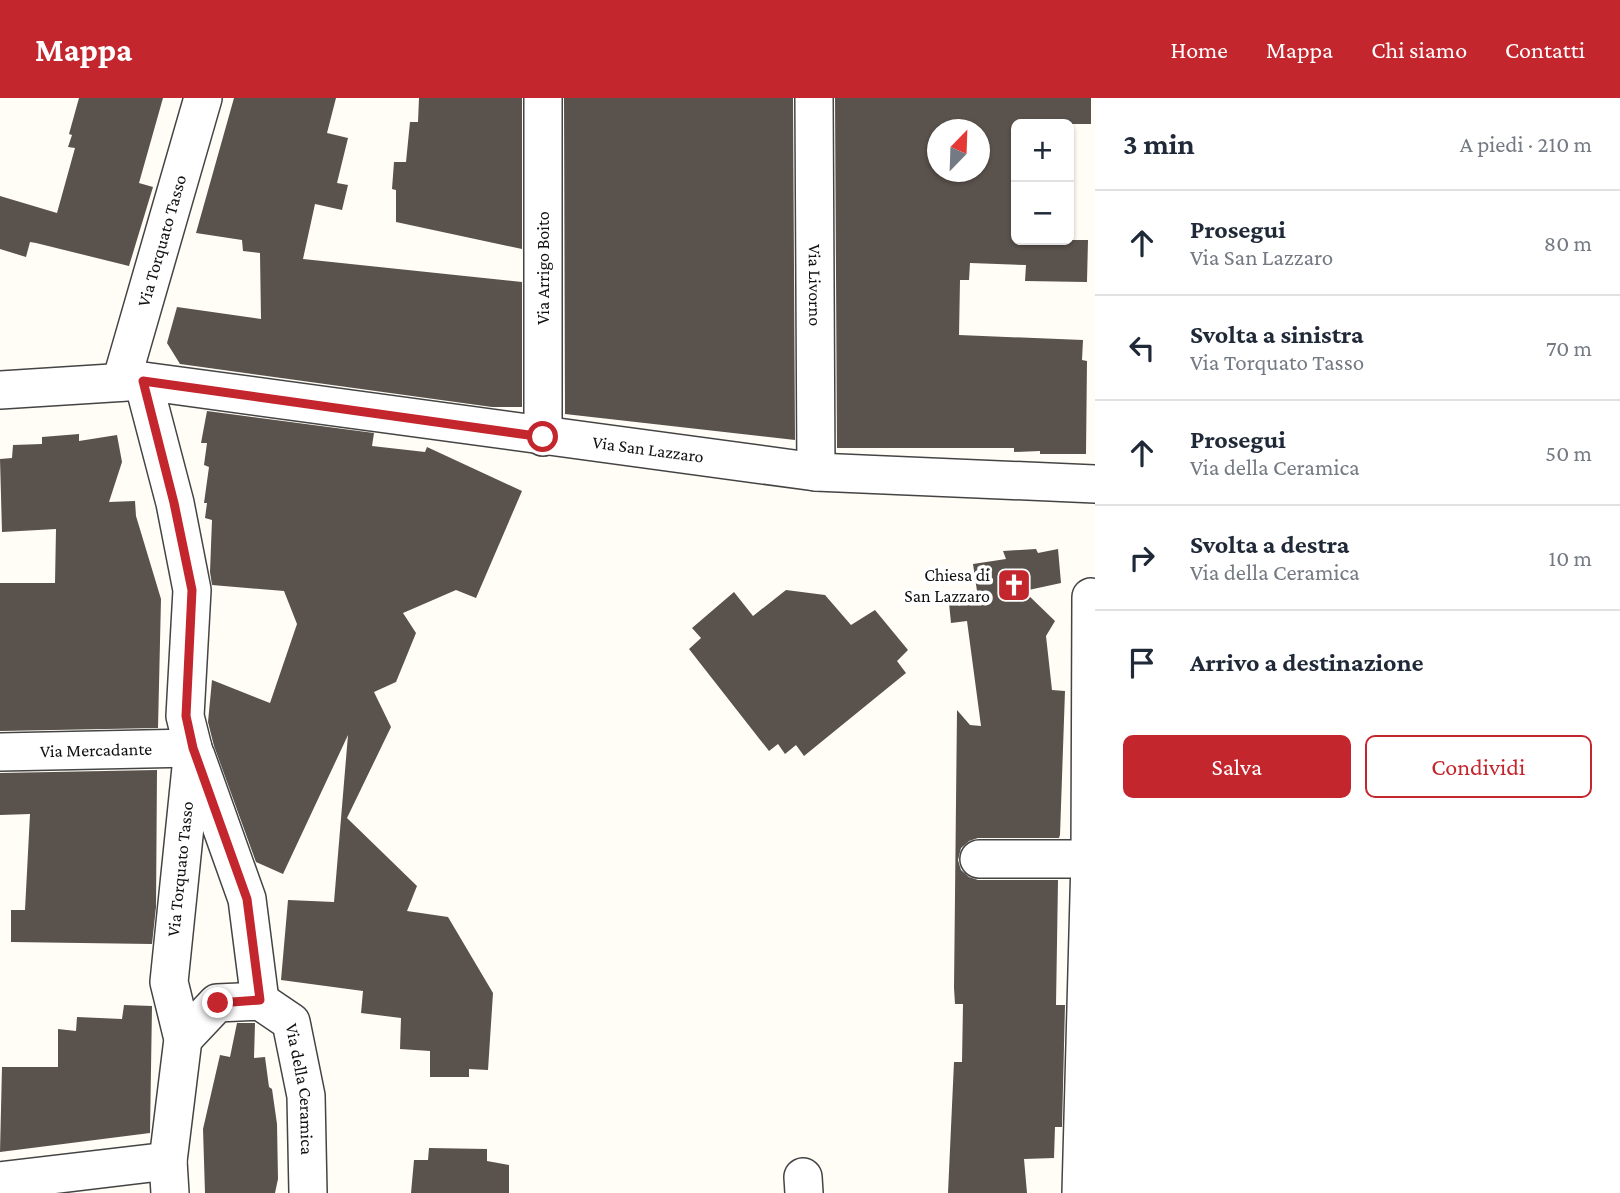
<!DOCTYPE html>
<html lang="it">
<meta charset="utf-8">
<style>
:root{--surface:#fff;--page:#f6f6f7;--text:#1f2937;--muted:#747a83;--line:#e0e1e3;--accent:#c4262e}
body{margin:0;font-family:"Crimson Pro",serif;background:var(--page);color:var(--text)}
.controls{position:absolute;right:21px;top:21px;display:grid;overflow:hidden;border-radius:10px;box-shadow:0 2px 5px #0004}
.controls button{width:63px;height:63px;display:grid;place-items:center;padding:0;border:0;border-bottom:2px solid var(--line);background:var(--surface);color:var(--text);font:35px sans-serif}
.compass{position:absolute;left:927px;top:21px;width:63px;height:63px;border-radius:50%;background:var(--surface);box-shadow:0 2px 5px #0004;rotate:23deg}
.stop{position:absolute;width:21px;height:21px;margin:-16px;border:5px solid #c4262e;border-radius:50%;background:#fff}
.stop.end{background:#c4262e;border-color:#fff;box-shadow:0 2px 7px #0008}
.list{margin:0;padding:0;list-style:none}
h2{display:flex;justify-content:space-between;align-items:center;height:91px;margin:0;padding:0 28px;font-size:30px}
h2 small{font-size:23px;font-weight:400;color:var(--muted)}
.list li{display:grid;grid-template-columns:46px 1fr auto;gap:21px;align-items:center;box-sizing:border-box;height:105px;padding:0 28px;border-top:2px solid var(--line)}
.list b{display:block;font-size:26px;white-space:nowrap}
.list p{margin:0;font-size:23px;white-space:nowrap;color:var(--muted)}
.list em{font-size:23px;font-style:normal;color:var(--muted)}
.actions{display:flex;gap:14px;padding:21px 28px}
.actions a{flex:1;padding:16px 0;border:2px solid var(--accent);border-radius:10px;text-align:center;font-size:24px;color:var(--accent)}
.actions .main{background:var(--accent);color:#fff}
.icon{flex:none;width:38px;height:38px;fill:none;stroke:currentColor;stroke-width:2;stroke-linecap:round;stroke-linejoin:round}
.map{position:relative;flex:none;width:1095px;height:1095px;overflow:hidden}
header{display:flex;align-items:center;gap:42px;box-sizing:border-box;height:98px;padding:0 35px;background:var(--accent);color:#fff}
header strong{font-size:33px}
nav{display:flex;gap:38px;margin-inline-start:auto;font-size:24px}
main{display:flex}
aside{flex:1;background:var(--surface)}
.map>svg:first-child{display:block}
.building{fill:#5a524d;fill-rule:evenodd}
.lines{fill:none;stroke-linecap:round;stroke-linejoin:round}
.street-casing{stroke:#444;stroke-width:40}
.street{stroke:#fff;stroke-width:37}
.route{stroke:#c4262e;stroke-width:9}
.labels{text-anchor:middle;stroke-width:7;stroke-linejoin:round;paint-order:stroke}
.street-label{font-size:18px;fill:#111;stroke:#fff}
.poi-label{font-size:18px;fill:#111;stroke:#fff;text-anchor:end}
</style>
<header>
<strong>Mappa</strong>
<nav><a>Home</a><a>Mappa</a><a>Chi siamo</a><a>Contatti</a></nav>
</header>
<main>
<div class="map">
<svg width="1095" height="1095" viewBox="0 0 1095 1095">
<rect width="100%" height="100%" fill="#fffdf5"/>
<path class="building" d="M 79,0 L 163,0 L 139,85 L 153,89 L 129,168 L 36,145 L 30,144 L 26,159 L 0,151 L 0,98 L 57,115 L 75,50 L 68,49 L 72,37 L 69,36 Z
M 234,0 L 336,0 L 327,35 L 348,40 L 337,85 L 348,87 L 342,112 L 315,106 L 303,161 L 522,184 L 522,309 L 492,309 L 180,266 L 167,245 L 177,209 L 261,221 L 260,155 L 243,153 L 242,142 L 196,135 Z
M 419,0 L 522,0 L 522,151 L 396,124 L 396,92 L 392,91 L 394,64 L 406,64 L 410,24 L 418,24 Z
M 564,0 L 793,0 L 795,342 L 565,316 Z
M 835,0 L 1091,0 L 1091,26 L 1016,26 L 1016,142 L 1088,142 L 1087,184 L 1025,183 L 1026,167 L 970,165 L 969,182 L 960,182 L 959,237 L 1083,242 L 1082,262 L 1087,263 L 1086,356 L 1040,356 L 1040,353 L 1014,354 L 1014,350 L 837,350 ZM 937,32 L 979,32 L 979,74 L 937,74 Z
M 207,313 L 374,335 L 372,348 L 425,354 L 427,349 L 522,393 L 476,500 L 456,492 L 403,515 L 416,535 L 396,584 L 374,594 L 391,629 L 347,720 L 417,788 L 407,813 L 448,819 L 493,895 L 488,972 L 469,971 L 469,979 L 430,979 L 430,953 L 400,951 L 401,920 L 361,915 L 363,893 L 281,882 L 288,802 L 334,804 L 348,637 L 283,776 L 256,764 L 214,648 L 208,624 L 212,582 L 270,605 L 297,526 L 284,493 L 212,487 L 210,474 L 212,422 L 205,420 L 207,405 L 204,405 L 209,369 L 204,367 L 207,345 L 201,345 Z
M 79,336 L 79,343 L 117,337 L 122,364 L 109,404 L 135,403 L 136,418 L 161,501 L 158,630 L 0,633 L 0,485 L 55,485 L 56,431 L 2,434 L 0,361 L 12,360 L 13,347 L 42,346 L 42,339 Z
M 1036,451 L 1038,455 L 1058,451 L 1061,485 L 1024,493 L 1055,523 L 1046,538 L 1052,592 L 1065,593 L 1060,737 L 1059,740 L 978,740 L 969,743 L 961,750 L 958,762 L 961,772 L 969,779 L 978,782 L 1058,782 L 1056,907 L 1065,907 L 1062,1029 L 1055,1029 L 1054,1060 L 1024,1061 L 1027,1095 L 948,1095 L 954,964 L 962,964 L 963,906 L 955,906 L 954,890 L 957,612 L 970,627 L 981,628 L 967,523 L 951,525 L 948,495 L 977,493 L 973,466 L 1006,461 L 1003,453 Z
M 786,492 L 825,497 L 851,527 L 875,512 L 908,552 L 897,563 L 906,575 L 804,658 L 796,647 L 785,656 L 778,646 L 769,653 L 689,551 L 701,540 L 692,530 L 734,494 L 753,518 Z
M 157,672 L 156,809 L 152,846 L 11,844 L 11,812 L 25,812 L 30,716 L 0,717 L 0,675 Z
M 124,907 L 152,908 L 150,1035 L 0,1054 L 2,969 L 58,969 L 58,931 L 76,933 L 77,919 L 122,921 Z
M 237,925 L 255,925 L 254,960 L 265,959 L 269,989 L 272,991 L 277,1026 L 278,1081 L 275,1095 L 205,1095 L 203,1031 L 220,957 L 230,959 Z
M 429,1050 L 487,1051 L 487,1063 L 509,1067 L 509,1095 L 411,1095 L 414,1062 L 428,1062 Z"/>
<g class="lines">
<g class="street-casing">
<g id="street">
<path d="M 543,0 L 543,339"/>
<path id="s1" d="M 814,0 L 816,374"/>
<path d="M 143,283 L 175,405 L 192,492 L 185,618 L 193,650 L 169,884 L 183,941 L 168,1063 L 170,1095"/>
<path id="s2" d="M 121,284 L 203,0"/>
<path id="s3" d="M 0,292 L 143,283 L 816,374 L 1095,386"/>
<path id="s4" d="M 0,654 L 193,650"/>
<path d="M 196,658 L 247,801 L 260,903"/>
<path d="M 979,761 L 1095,761"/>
<path id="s5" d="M 183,941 L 217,905 L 260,903 L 291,924 L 306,998 L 308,1095"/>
<path d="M 803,1079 L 804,1095"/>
<path d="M 0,1083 L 168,1063"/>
<path d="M 1081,1095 L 1090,761 L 1091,499"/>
</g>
</g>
<use href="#street" class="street"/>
</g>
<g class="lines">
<path class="route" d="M 218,905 L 260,902 L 247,801 L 193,650 L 186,618 L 192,492 L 174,405 L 143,283 L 543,339"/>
</g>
<defs>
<g id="church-square" transform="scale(1.75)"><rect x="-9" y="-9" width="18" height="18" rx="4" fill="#c4262e" stroke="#fff"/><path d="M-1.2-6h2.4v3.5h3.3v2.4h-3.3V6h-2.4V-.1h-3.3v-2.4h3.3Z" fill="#fff"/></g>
</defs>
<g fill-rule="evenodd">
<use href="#church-square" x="1014" y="487"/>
</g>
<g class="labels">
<g class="street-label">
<text dy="6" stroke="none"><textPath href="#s2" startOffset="147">Via Torquato Tasso</textPath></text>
<text transform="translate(543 170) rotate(-90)" y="6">Via Arrigo Boito</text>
<text dy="6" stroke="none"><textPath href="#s1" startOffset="187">Via Livorno</textPath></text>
<text dy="6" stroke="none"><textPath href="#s3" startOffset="653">Via San Lazzaro</textPath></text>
<text dy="6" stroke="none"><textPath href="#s4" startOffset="96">Via Mercadante</textPath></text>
<text transform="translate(180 771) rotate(-84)" y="6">Via Torquato Tasso</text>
<text dy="6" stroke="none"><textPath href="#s5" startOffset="198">Via della Ceramica</textPath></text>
</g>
<g class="poi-label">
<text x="990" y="483">Chiesa di<tspan x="990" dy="21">San Lazzaro</tspan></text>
</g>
</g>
</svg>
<div class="controls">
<button>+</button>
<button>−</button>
</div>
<svg class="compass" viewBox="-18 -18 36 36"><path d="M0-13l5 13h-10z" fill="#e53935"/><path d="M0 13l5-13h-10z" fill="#747a83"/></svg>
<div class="stop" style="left:543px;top:339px"></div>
<div class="stop end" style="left:218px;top:905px"></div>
</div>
<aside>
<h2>3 min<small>A piedi · 210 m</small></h2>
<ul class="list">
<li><svg class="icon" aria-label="ahead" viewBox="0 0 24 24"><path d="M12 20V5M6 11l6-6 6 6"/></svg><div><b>Prosegui</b><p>Via San Lazzaro</p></div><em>80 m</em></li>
<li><svg class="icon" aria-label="left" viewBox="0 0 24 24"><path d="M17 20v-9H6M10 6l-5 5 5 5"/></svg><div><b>Svolta a sinistra</b><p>Via Torquato Tasso</p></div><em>70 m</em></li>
<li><svg class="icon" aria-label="ahead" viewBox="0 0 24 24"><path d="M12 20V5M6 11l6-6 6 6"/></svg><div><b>Prosegui</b><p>Via della Ceramica</p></div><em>50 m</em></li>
<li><svg class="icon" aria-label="right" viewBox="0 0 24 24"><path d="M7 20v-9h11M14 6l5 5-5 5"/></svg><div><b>Svolta a destra</b><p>Via della Ceramica</p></div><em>10 m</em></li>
<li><svg class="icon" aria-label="arrive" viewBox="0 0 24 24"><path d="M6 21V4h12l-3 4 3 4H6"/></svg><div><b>Arrivo a destinazione</b></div></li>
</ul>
<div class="actions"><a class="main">Salva</a><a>Condividi</a></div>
</aside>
</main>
